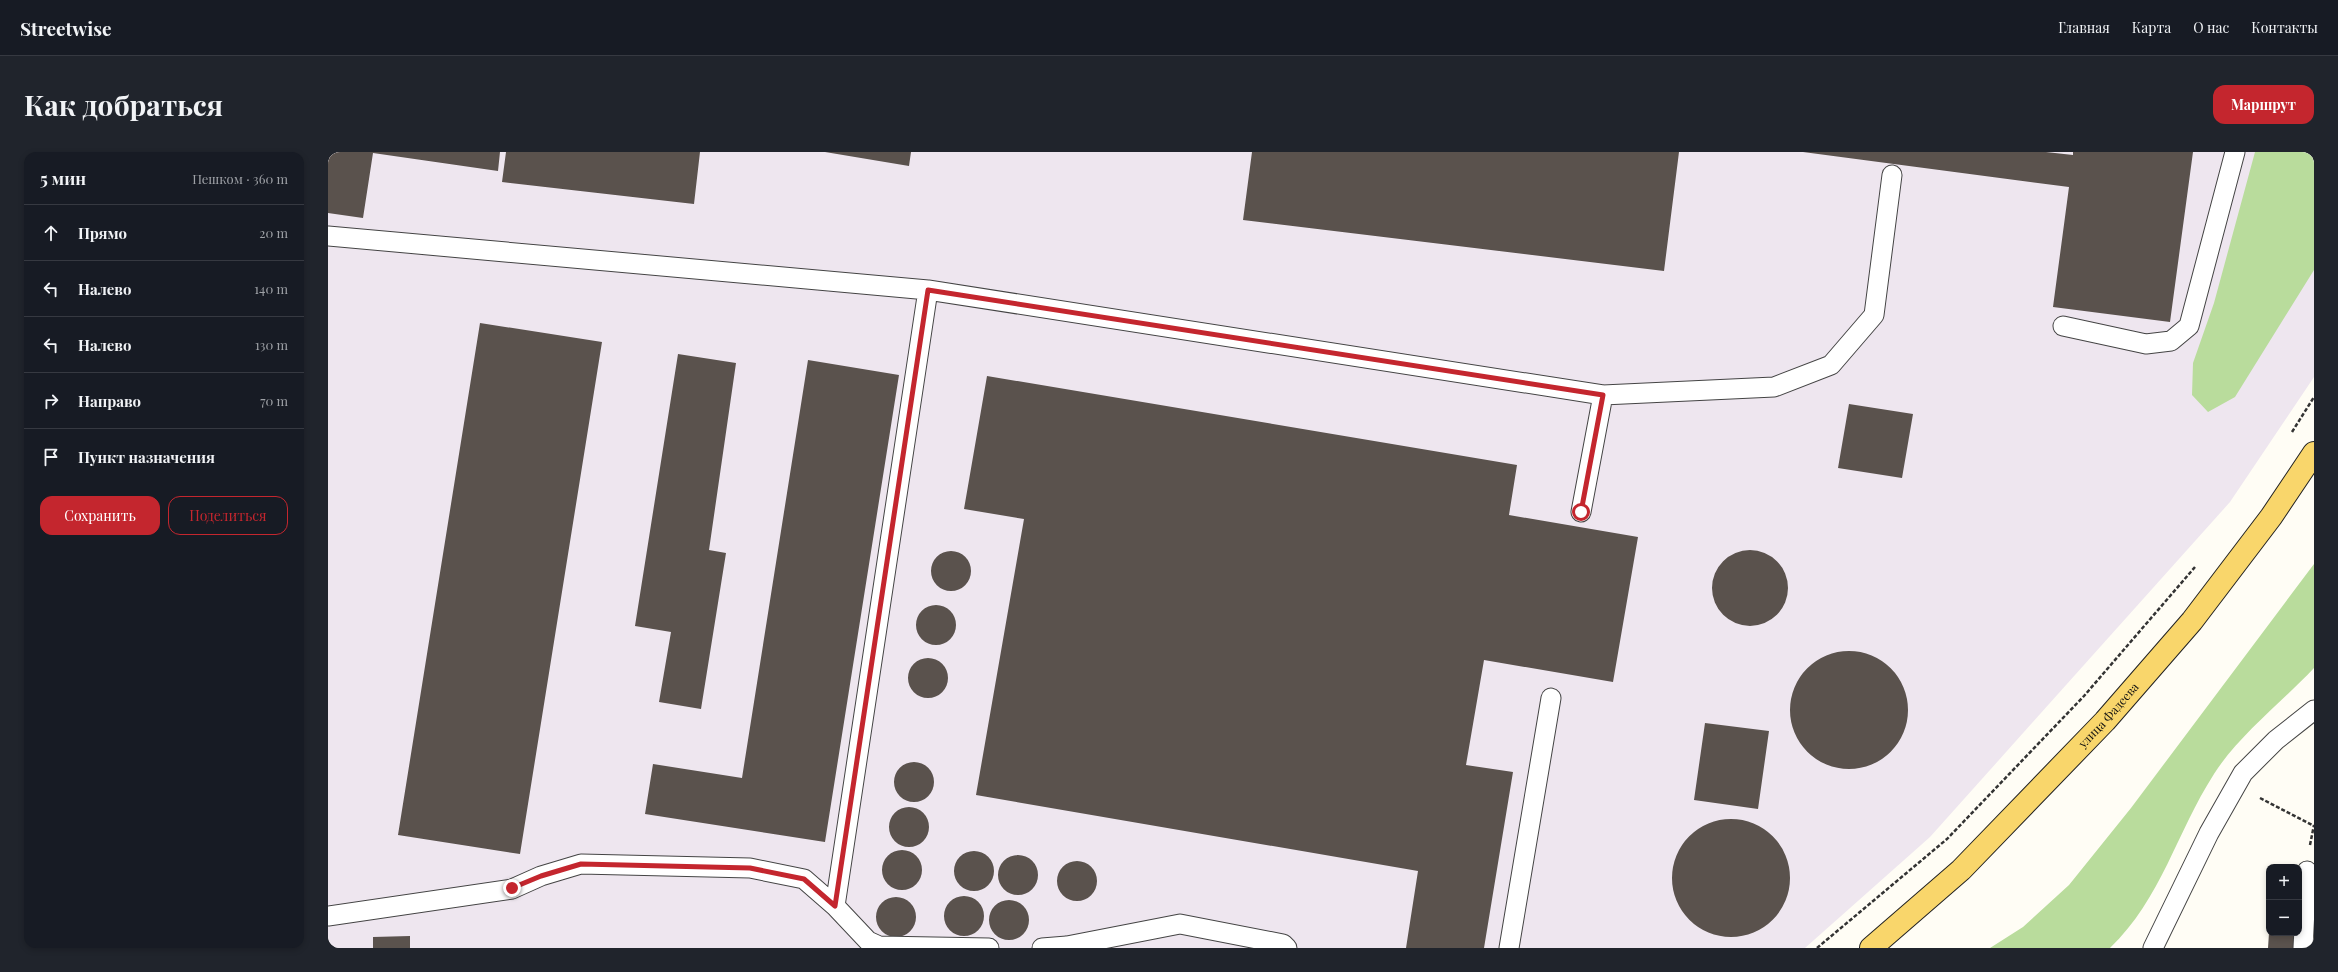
<!DOCTYPE html>
<html lang="ru">
<meta charset="utf-8">
<style>
:root{--surface:#171b24;--page:#20242c;--text:#f1f3f6;--muted:#9ea1a6;--line:#363941;--accent:#c4262e}
body{margin:0;font-family:"Playfair Display",serif;background:var(--page);color:var(--text)}
.controls{position:absolute;right:12px;bottom:12px;display:grid;overflow:hidden;border-radius:8px;box-shadow:0 2px 6px #0003}
.controls button{width:36px;height:36px;display:grid;place-items:center;padding:0;border:0;border-bottom:1px solid var(--line);background:var(--surface);color:var(--text);font:20px sans-serif}
.stop{position:absolute;width:12px;height:12px;margin:-9px;border:3px solid #c4262e;border-radius:50%;background:#fff}
.stop.end{background:#c4262e;border-color:#fff;box-shadow:0 1px 4px #0008}
.list{margin:0;padding:0;list-style:none}
h2{display:flex;justify-content:space-between;align-items:center;height:52px;margin:0;padding:0 16px;font-size:17px}
h2 small{font-size:13px;font-weight:400;color:var(--muted)}
.list li{display:grid;grid-template-columns:26px 1fr auto;gap:12px;align-items:center;box-sizing:border-box;height:56px;padding:0 16px;border-top:1px solid var(--line)}
.list b{display:block;font-size:15px;white-space:nowrap}
.list em{font-size:13px;font-style:normal;color:var(--muted)}
.actions{display:flex;gap:8px;padding:12px 16px}
.actions a{flex:1;padding:9px 0;border:1px solid var(--accent);border-radius:12px;text-align:center;font-size:14px;color:var(--accent)}
.actions .main{background:var(--accent);color:#fff}
.icon{flex:none;width:22px;height:22px;fill:none;stroke:currentColor;stroke-width:2;stroke-linecap:round;stroke-linejoin:round}
.map{position:relative;flex:none;width:1986px;height:796px;overflow:hidden;border-radius:12px}
header{display:flex;align-items:center;gap:24px;box-sizing:border-box;height:56px;padding:0 20px;background:var(--surface);border-bottom:1px solid var(--line)}
header strong{font-size:19px}
nav{display:flex;gap:22px;margin-inline-start:auto;font-size:14px}
.intro{display:flex;align-items:center;justify-content:space-between;box-sizing:border-box;height:96px;padding:0 24px}
h1{margin:0;font-size:28px}
.button{padding:10px 18px;border-radius:12px;background:var(--accent);color:#fff;font-size:14px;font-weight:700}
main{display:flex;gap:24px;padding:0 24px}
aside{flex:1;background:var(--surface);border-radius:12px;box-shadow:0 2px 6px #0003}
.map>svg:first-child{display:block}
.industrial{fill:#eee6ef}
.forest{fill:#b9dc9c}
.building{fill:#5a524d}
.lines{fill:none;stroke-linecap:round;stroke-linejoin:round}
.lane-casing{stroke:#444;stroke-width:21}
.primary-casing{stroke:#222;stroke-width:24}
.path{stroke:#333;stroke-width:2.5;stroke-dasharray:4 2;stroke-linecap:butt}
.lane{stroke:#fff;stroke-width:19}
.primary{stroke:#f9d66b;stroke-width:22}
.route{stroke:#c4262e;stroke-width:5}
.labels{text-anchor:middle;stroke-width:4;stroke-linejoin:round;paint-order:stroke}
.street-label{font-size:12px;fill:#111;stroke:#fff}
</style>
<header>
<strong>Streetwise</strong>
<nav><a>Главная</a><a>Карта</a><a>О нас</a><a>Контакты</a></nav>
</header>
<div class="intro"><h1>Как добраться</h1><a class="button">Маршрут</a></div>
<main>
<aside>
<h2>5 мин<small>Пешком · 360 m</small></h2>
<ul class="list">
<li><svg class="icon" aria-label="ahead" viewBox="0 0 24 24"><path d="M12 20V5M6 11l6-6 6 6"/></svg><div><b>Прямо</b></div><em>20 m</em></li>
<li><svg class="icon" aria-label="left" viewBox="0 0 24 24"><path d="M17 20v-9H6M10 6l-5 5 5 5"/></svg><div><b>Налево</b></div><em>140 m</em></li>
<li><svg class="icon" aria-label="left" viewBox="0 0 24 24"><path d="M17 20v-9H6M10 6l-5 5 5 5"/></svg><div><b>Налево</b></div><em>130 m</em></li>
<li><svg class="icon" aria-label="right" viewBox="0 0 24 24"><path d="M7 20v-9h11M14 6l5 5-5 5"/></svg><div><b>Направо</b></div><em>70 m</em></li>
<li><svg class="icon" aria-label="arrive" viewBox="0 0 24 24"><path d="M6 21V4h12l-3 4 3 4H6"/></svg><div><b>Пункт назначения</b></div></li>
</ul>
<div class="actions"><a class="main">Сохранить</a><a>Поделиться</a></div>
</aside>
<div class="map">
<svg width="1986" height="796" viewBox="0 0 1986 796">
<rect width="100%" height="100%" fill="#fffdf5"/>
<path class="industrial" d="M 0,0 L 1986,0 L 1986,225 L 1902,350 L 1602,685 L 1477,796 L 0,796 Z"/>
<path class="forest" d="M 1927,0 L 1986,0 L 1986,118 L 1907,245 L 1880,260 L 1864,243 L 1865,211 L 1886,151 Z
M 1986,412 L 1986,516 C 1954,550 1910,584 1886,622 C 1848,681 1834,746 1782,796 L 1662,796 L 1695,775 L 1741,733 L 1803,656 Z"/>
<path class="building" d="M 0,0 L 172,0 L 170,19 L 45,1 L 35,66 L 0,61 Z
M 178,0 L 372,0 L 366,52 L 174,30 Z
M 497,0 L 583,0 L 581,14 Z
M 924,0 L 1351,0 L 1336,119 L 915,68 Z
M 1475,0 L 1718,0 L 1745,3 L 1745,0 L 1865,0 L 1842,170 L 1725,155 L 1741,35 Z
M 152,171 L 274,190 L 192,702 L 70,683 Z
M 350,202 L 408,211 L 381,398 L 398,401 L 373,557 L 331,550 L 343,480 L 307,474 Z
M 480,208 L 571,223 L 497,690 L 317,662 L 325,612 L 414,626 Z
M 659,224 L 1189,313 L 1181,363 L 1310,385 L 1285,530 L 1156,508 L 1138,613 L 1185,620 L 1156,796 L 1078,796 L 1090,719 L 648,643 L 696,367 L 636,357 Z
M 1521,252 L 1585,262 L 1574,326 L 1510,316 Z
M1384 436a38 38 0 1 1 76 0a38 38 0 1 1-76 0Z
M603 419a20 20 0 1 1 40 0a20 20 0 1 1-40 0Z
M588 473a20 20 0 1 1 40 0a20 20 0 1 1-40 0Z
M1462 558a59 59 0 1 1 118 0a59 59 0 1 1-118 0Z
M580 526a20 20 0 1 1 40 0a20 20 0 1 1-40 0Z
M 1377,571 L 1441,579 L 1430,657 L 1366,648 Z
M566 630a20 20 0 1 1 40 0a20 20 0 1 1-40 0Z
M561 675a20 20 0 1 1 40 0a20 20 0 1 1-40 0Z
M1344 726a59 59 0 1 1 118 0a59 59 0 1 1-118 0Z
M554 718a20 20 0 1 1 40 0a20 20 0 1 1-40 0Z
M626 719a20 20 0 1 1 40 0a20 20 0 1 1-40 0Z
M670 723a20 20 0 1 1 40 0a20 20 0 1 1-40 0Z
M729 729a20 20 0 1 1 40 0a20 20 0 1 1-40 0Z
M616 764a20 20 0 1 1 40 0a20 20 0 1 1-40 0Z
M548 765a20 20 0 1 1 40 0a20 20 0 1 1-40 0Z
M661 768a20 20 0 1 1 40 0a20 20 0 1 1-40 0Z
M 1941,781 L 1966,781 L 1966,796 L 1940,796 Z
M 82,784 L 82,796 L 45,796 L 45,785 Z"/>
<g class="lines">
<g class="lane-casing">
<path id="lane" d="M 0,84 L 600,138 L 1275,243 L 1446,235 L 1503,213 L 1546,163 L 1564,23
M 1735,174 L 1818,192 L 1843,189 L 1861,174 L 1907,0
M 1253,360 L 1275,243
M 507,754 L 600,138
M 0,764 L 184,737 L 213,724 L 253,712 L 422,716 L 476,727 L 507,754 L 540,789 L 551,794 L 661,796
M 714,796 L 739,794 L 852,772 L 955,792 L 959,796
M 1181,796 L 1223,546
M 1825,796 L 1881,681 L 1915,621 L 1948,588 L 1986,558
M 1975,796 L 1979,719"/>
</g>
<g class="primary-casing">
<g id="primary">
<path id="s1" d="M 1543,796 L 1633,718 L 1777,569 L 1864,469 L 1943,365 L 1986,301"/>
</g>
</g>
<path class="path" d="M 1964,280 L 1986,245
M 1932,646 L 1986,674
M 1982,693 L 1986,673
M 1489,796 L 1619,687 L 1756,544 L 1867,415"/>
<use href="#lane" class="lane"/>
<use href="#primary" class="primary"/>
</g>
<g class="lines">
<path class="route" d="M 184,736 L 213,724 L 253,712 L 422,716 L 476,727 L 507,754 L 600,138 L 1275,243 L 1253,360"/>
</g>
<g class="labels">
<g class="street-label">
<text dy="4" stroke="none"><textPath href="#s1" startOffset="333">улица Фадеева</textPath></text>
</g>
</g>
</svg>
<div class="controls">
<button>+</button>
<button>−</button>
</div>
<div class="stop" style="left:1253px;top:360px"></div>
<div class="stop end" style="left:184px;top:736px"></div>
</div>
</main>
